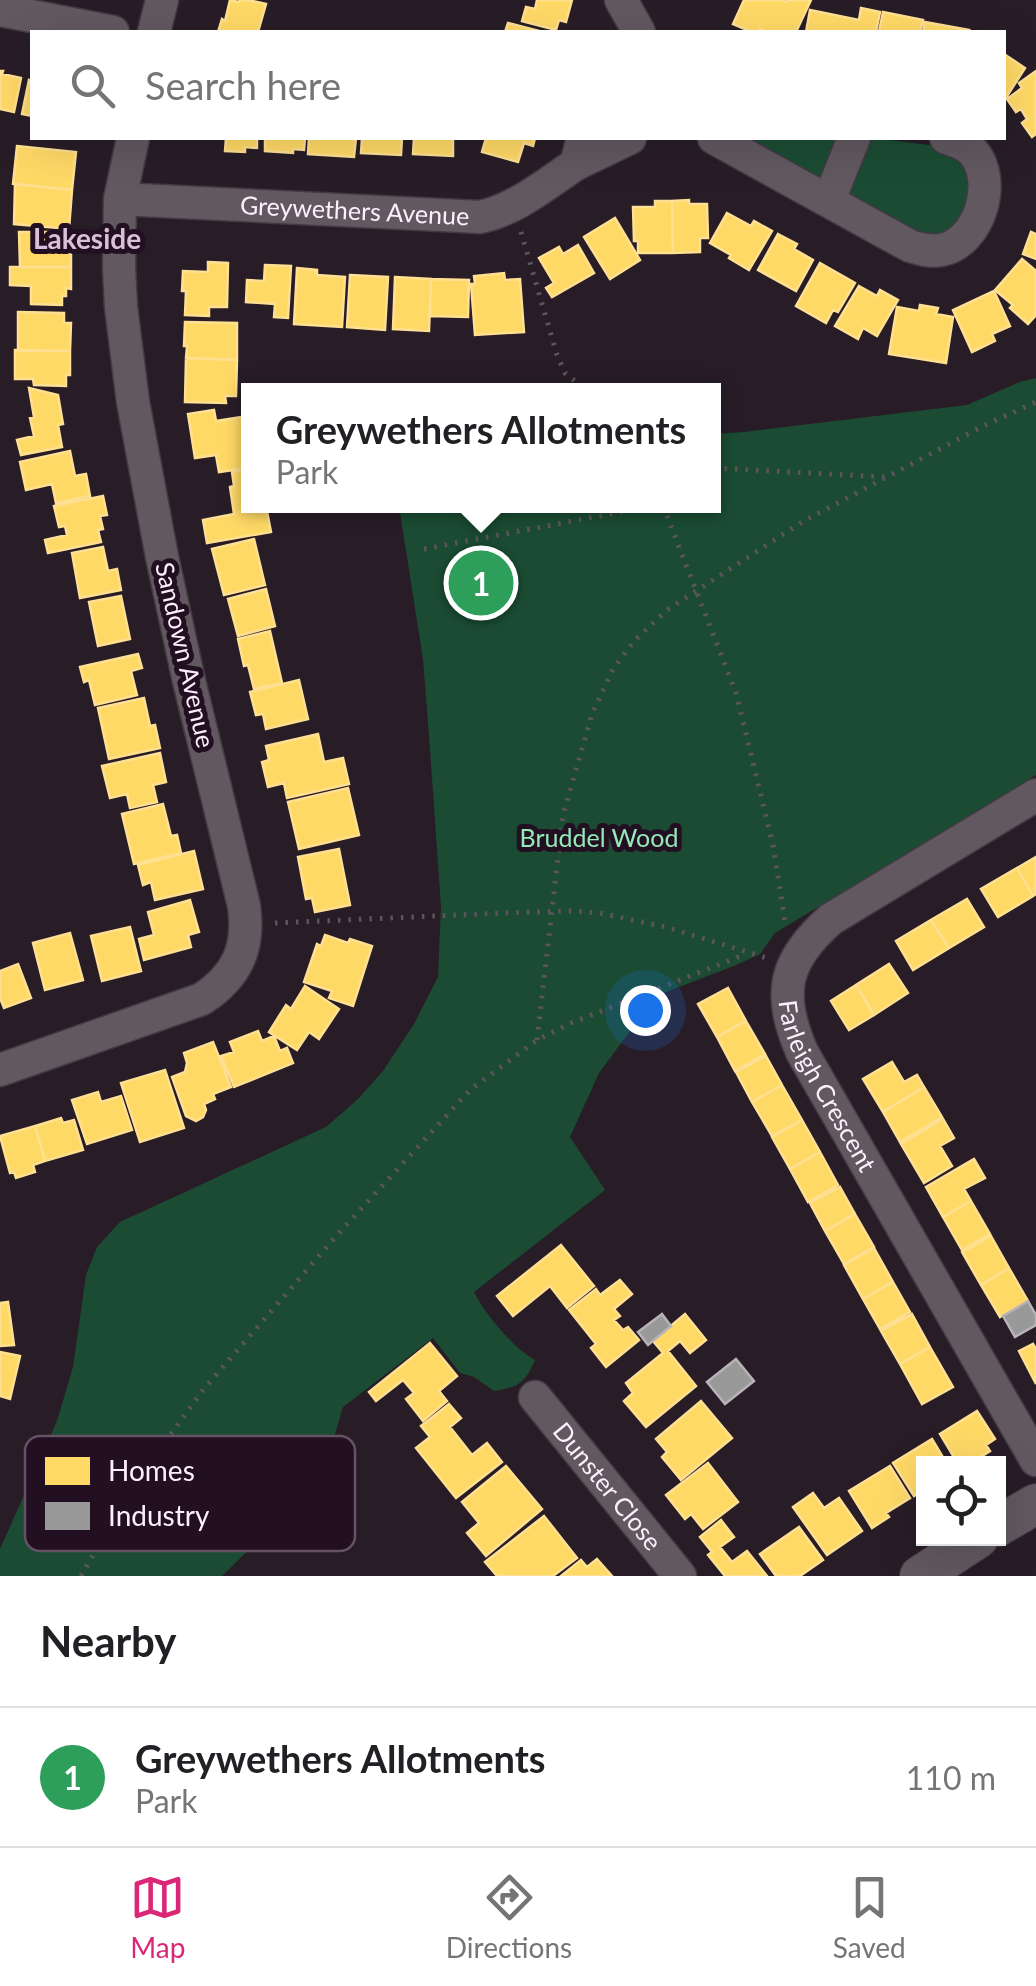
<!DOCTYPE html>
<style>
:root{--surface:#fff;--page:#f2f2f2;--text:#202124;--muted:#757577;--line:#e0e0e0;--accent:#db2777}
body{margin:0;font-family:Lato,sans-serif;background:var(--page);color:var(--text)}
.controls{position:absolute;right:30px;bottom:30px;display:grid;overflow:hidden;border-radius:0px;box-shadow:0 10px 40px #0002}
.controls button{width:90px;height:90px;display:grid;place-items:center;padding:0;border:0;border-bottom:2px solid var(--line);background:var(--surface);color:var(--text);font:50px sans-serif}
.you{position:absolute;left:645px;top:1010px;width:35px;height:35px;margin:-25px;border:8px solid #fff;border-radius:50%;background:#1a73e8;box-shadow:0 0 0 15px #1a73e833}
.badge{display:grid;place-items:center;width:65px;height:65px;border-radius:50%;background:var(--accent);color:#fff;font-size:32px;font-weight:700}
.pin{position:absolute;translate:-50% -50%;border:5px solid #fff;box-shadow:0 2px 10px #0006}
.popup{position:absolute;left:241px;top:383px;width:480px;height:130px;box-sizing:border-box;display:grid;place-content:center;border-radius:0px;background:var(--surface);filter:drop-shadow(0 2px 8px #0005);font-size:32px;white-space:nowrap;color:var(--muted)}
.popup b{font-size:38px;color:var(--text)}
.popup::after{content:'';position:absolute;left:50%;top:100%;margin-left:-20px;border:20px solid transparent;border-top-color:var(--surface)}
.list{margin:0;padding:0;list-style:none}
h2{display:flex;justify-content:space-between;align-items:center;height:130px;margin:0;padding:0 40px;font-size:42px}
h2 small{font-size:32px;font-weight:400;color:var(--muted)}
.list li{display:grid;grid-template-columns:65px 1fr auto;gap:30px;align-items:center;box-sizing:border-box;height:140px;padding:0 40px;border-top:2px solid var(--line)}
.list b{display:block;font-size:38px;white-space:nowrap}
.list p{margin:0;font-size:32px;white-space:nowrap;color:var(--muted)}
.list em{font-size:32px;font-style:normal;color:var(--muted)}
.icon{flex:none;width:55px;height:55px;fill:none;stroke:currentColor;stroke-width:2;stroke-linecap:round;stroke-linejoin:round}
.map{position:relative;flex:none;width:1036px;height:1576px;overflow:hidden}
.search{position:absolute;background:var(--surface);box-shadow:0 10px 40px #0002;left:30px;right:30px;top:30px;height:110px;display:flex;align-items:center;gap:25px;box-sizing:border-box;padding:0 35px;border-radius:0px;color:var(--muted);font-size:38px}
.sheet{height:270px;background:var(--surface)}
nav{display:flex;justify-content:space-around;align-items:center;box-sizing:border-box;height:140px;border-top:2px solid var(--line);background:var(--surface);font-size:28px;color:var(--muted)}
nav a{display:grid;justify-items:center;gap:5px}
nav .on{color:var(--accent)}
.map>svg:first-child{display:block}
.green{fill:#1b4c33}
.homes{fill:#ffd966;stroke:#ffe093;stroke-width:2.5}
.industry{fill:#999;stroke:#b7b3b7;stroke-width:2.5}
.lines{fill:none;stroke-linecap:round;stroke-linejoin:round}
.minor-casing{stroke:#433a43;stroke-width:35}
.tertiary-casing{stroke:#433a43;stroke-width:42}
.path{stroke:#5e545d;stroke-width:5;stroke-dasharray:2.5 8;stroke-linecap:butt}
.minor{stroke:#615860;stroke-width:32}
.tertiary{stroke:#615860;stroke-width:40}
.labels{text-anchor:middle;stroke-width:10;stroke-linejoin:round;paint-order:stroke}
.street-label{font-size:25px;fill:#feeffc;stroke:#230f22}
.park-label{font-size:25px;fill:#93eab6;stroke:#230f22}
.neighbourhood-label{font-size:28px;font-weight:bold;fill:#dabfd8;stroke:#230f22}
.key{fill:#230f22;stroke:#655263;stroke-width:2.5}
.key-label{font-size:28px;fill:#feeffc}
</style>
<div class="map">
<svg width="1036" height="1576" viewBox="0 0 1036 1576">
<rect width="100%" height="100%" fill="#281d27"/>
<path class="green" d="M 738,138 L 846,138 L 828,183 Z
M 872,138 L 945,147 L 963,155 L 975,195 L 950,233 L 920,238 L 850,197 L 848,192 Z
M 1036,378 L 1036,775 L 775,933 L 760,954 L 736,965 L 656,996 L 599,1073 L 570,1137 L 605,1190 L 474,1292 C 484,1313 515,1350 535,1360 C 525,1383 519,1387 494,1391 L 474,1377 L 460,1373 L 433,1338 L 343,1407 L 322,1478 L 222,1576 L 0,1576 L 0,1549 L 57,1421 L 73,1367 L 86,1275 L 97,1247 L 120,1222 L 326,1127 L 358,1099 L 383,1071 L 414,1024 L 438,977 L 441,907 L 430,749 L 423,659 L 399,506 L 714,506 L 714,434 L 744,432 L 967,405 L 1020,382 Z"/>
<path class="homes" d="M 230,0 L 239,2 L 240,0 L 248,0 L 266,4 L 258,32 L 218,32 L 222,19 L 225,21 Z
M 537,0 L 572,0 L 566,22 L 559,20 L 556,30 L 522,21 L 526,7 L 535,9 Z
M 744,0 L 782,0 L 787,2 L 788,0 L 811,0 L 796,32 L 768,32 L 760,29 L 758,32 L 752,32 L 733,24 Z
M 861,8 L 880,12 L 876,32 L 806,32 L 810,10 L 859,20 Z
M 883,12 L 923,20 L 920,32 L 879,32 Z
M 925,22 L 969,30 L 968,32 L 923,32 Z
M 508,23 L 543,32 L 505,32 Z
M 1004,54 L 1025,68 L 1004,101 Z
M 0,71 L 3,71 L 2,74 L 21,78 L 14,112 L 0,109 Z
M 1036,71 L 1036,134 L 1032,137 L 1022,123 L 1027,119 L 1021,109 L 1016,112 L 1007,99 L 1022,88 L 1019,83 Z
M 29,80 L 32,81 L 32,116 L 22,114 Z
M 226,138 L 257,138 L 257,148 L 245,147 L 245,152 L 225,151 Z
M 265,138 L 305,138 L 304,150 L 293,149 L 293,153 L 265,151 Z
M 309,138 L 356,138 L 354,157 L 308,154 Z
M 362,138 L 402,138 L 401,155 L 361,153 Z
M 414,138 L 453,138 L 453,156 L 413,154 Z
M 486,138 L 535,138 L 533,146 L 524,143 L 518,162 L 482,152 Z
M 17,146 L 76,152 L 72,190 L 13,184 Z
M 15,184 L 72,190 L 69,229 L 14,224 Z
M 689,200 L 689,204 L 707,204 L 708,238 L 700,238 L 700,252 L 673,253 L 672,201 Z
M 655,201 L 672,201 L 673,253 L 638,253 L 638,241 L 634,241 L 633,207 L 655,207 Z
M 727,213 L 751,226 L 754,221 L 772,231 L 749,270 L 729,258 L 731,255 L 710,243 Z
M 615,218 L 640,260 L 610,279 L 584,237 Z
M 19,232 L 66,232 L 66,252 L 71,252 L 71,267 L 20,267 Z
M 1031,232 L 1036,234 L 1036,259 L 1023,254 Z
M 778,234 L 797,244 L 794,249 L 813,260 L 796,291 L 758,270 Z
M 578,245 L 594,273 L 552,297 L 546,288 L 554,283 L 539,258 L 559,247 L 563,254 Z
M 1022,259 L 1036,271 L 1036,315 L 1028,324 L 1010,308 L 1013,305 L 995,290 Z
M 208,262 L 228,263 L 227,307 L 209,307 L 209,316 L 185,315 L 186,291 L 182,291 L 183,271 L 208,272 Z
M 820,263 L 855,283 L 838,312 L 833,310 L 826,323 L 796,306 Z
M 265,265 L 291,266 L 288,318 L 274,317 L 275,304 L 246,302 L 247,280 L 264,281 Z
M 10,267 L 71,267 L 71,289 L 66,288 L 66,296 L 62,296 L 62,305 L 31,304 L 31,286 L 10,285 Z
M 297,268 L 317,270 L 317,275 L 345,277 L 342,327 L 294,324 Z
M 504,273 L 505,280 L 520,279 L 524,332 L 475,335 L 471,284 L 475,284 L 474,276 Z
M 350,275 L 388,277 L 385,330 L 347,327 Z
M 395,277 L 431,279 L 429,331 L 393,329 Z
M 431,279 L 469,280 L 468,317 L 430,316 Z
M 859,286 L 877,296 L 880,290 L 898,300 L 877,336 L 863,328 L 858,339 L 835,326 Z
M 994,291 L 1010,326 L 992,334 L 995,341 L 972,352 L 953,310 Z
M 920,305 L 938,308 L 936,314 L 953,317 L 946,363 L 889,354 L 897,307 L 919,311 Z
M 18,312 L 64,313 L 64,323 L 71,323 L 70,351 L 18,351 Z
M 185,322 L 237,323 L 237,360 L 186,358 L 187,346 L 184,346 Z
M 15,350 L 70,351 L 70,375 L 66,375 L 66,386 L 34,385 L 33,379 L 15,379 Z
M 186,358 L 237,360 L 236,396 L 225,396 L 226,403 L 185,402 Z
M 29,388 L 58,395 L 63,424 L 58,425 L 62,447 L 21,455 L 17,440 L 34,436 L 30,418 L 34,417 Z
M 214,410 L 216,421 L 248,416 L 248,468 L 219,472 L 216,455 L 195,458 L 188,414 Z
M 70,451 L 75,476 L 86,474 L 90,496 L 56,503 L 52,484 L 26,490 L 20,462 Z
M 248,469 L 248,506 L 266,506 L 271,532 L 207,543 L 203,520 L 234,514 L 230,487 L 234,486 L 232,472 Z
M 103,496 L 107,515 L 100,516 L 103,529 L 98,530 L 101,542 L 48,553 L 45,540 L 67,535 L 65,526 L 59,527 L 54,506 Z
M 254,539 L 265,585 L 224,595 L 212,549 Z
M 103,547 L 108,571 L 117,569 L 121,590 L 80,598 L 72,553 Z
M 266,589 L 275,626 L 238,636 L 228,599 Z
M 121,596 L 130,639 L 98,646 L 89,602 Z
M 270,631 L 282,683 L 254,689 L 248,665 L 244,666 L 238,639 Z
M 138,654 L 142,668 L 131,671 L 137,695 L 95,705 L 89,680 L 84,682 L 80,667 Z
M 299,680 L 308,719 L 266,729 L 263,714 L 256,715 L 250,692 Z
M 144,698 L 150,726 L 155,725 L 160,748 L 109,759 L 98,708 Z
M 318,734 L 324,762 L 343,758 L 349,784 L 287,798 L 284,783 L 268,787 L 262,762 L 269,760 L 266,746 Z
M 160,753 L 166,782 L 153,785 L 157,802 L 130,808 L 127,794 L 110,798 L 102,766 Z
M 348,788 L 359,835 L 299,849 L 288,802 Z
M 163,804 L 171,836 L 177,835 L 181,853 L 134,864 L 122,814 Z
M 339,849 L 350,905 L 315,912 L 312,898 L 306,899 L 298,857 Z
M 194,851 L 203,889 L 155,900 L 151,882 L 143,885 L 138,865 Z
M 1036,857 L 1036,894 L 1033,896 L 1017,868 Z
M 1017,868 L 1033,896 L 998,917 L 981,889 Z
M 967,899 L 984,927 L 949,948 L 931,920 Z
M 190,900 L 199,932 L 188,935 L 191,947 L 144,960 L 139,939 L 154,935 L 148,912 Z
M 931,920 L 949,948 L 913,970 L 896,941 Z
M 130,927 L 141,971 L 102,981 L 91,936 Z
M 70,933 L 83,980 L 45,990 L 33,943 Z
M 325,935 L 348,943 L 350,939 L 372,946 L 353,1006 L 329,998 L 332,991 L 304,982 L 317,944 L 321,946 Z
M 18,964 L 31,998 L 4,1008 L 0,998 L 0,971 Z
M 889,964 L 908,993 L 874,1015 L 856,985 Z
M 856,985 L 874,1015 L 849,1030 L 831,1001 Z
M 305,986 L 339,1009 L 319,1039 L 309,1032 L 297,1050 L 269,1032 L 286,1005 L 291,1009 Z
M 728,988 L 746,1021 L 717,1037 L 698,1004 Z
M 746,1021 L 765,1054 L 735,1071 L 717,1037 Z
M 258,1031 L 262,1041 L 274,1036 L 280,1051 L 287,1048 L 293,1063 L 234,1087 L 221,1056 L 234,1052 L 230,1042 Z
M 213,1042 L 231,1087 L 213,1094 L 215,1099 L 204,1104 L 206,1110 L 203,1117 L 196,1121 L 186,1116 L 172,1077 L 185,1072 L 187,1063 L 184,1053 Z
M 766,1056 L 782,1085 L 752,1102 L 736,1072 Z
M 892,1062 L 904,1082 L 917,1075 L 924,1087 L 883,1112 L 863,1079 Z
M 165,1070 L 184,1128 L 140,1142 L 121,1083 Z
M 782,1085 L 802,1120 L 772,1136 L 752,1102 Z
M 924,1087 L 942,1117 L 900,1142 L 883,1112 Z
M 98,1092 L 101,1102 L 121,1096 L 132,1130 L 87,1144 L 72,1100 Z
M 61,1118 L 63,1123 L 74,1120 L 83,1150 L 45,1161 L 35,1126 Z
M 943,1119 L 954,1138 L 940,1146 L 952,1166 L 924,1183 L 901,1144 Z
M 802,1120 L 820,1152 L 790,1169 L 772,1137 Z
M 35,1126 L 45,1161 L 33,1165 L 35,1172 L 16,1178 L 14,1172 L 10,1173 L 0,1136 Z
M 820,1152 L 838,1185 L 808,1202 L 790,1169 Z
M 974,1159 L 985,1178 L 964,1189 L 971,1201 L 943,1217 L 926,1187 Z
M 840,1187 L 855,1214 L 825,1231 L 810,1203 Z
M 971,1201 L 990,1234 L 962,1250 L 943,1217 Z
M 855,1214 L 874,1247 L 844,1264 L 825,1231 Z
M 991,1236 L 1009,1268 L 981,1285 L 962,1252 Z
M 561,1245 L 594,1286 L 567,1308 L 550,1286 L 513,1316 L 497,1296 Z
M 874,1248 L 893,1282 L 863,1299 L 844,1265 Z
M 1009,1268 L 1028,1301 L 1000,1317 L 981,1285 Z
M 620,1280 L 632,1294 L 614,1309 L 620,1316 L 614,1320 L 623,1330 L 628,1327 L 639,1340 L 606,1367 L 591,1348 L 596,1344 L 569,1310 L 596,1289 L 600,1295 Z
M 893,1282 L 910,1312 L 880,1329 L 863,1299 Z
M 8,1302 L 14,1345 L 0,1346 L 0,1303 Z
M 685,1314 L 706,1340 L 690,1353 L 680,1341 L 668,1351 L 696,1386 L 646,1427 L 624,1401 L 633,1393 L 626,1383 L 663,1353 L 653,1341 Z
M 912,1314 L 930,1347 L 900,1364 L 881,1331 Z
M 430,1343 L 457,1376 L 439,1391 L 447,1401 L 423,1421 L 406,1399 L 414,1393 L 403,1380 L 376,1401 L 369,1392 Z
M 1033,1344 L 1036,1349 L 1036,1384 L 1019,1351 Z
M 930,1347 L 953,1387 L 922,1404 L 900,1364 Z
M 0,1352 L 20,1356 L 10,1399 L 0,1396 Z
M 701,1401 L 732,1438 L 681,1480 L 662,1457 L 667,1452 L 656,1439 Z
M 449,1404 L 461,1418 L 450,1427 L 472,1455 L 487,1443 L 502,1462 L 456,1498 L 416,1448 L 430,1437 L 421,1426 Z
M 977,1411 L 995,1439 L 986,1445 L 990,1451 L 969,1464 L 958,1464 L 940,1434 Z
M 932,1439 L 947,1464 L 924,1464 L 924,1490 L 914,1496 L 893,1463 Z
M 708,1463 L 738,1502 L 703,1529 L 691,1514 L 685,1519 L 666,1495 Z
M 506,1466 L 542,1509 L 486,1556 L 467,1533 L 479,1523 L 462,1502 Z
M 890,1466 L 910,1498 L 886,1513 L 889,1517 L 872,1528 L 849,1491 Z
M 813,1493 L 824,1508 L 839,1498 L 862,1531 L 827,1555 L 793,1507 Z
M 544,1516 L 577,1558 L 553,1576 L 497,1576 L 485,1562 Z
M 721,1520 L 734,1537 L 720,1547 L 732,1562 L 747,1551 L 767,1576 L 725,1576 L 708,1555 L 712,1552 L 700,1537 Z
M 799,1527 L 823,1560 L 800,1576 L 776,1576 L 760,1554 Z
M 597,1559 L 612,1576 L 561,1576 L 581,1560 L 587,1567 Z"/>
<path class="industry" d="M 1028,1301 L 1036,1315 L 1036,1325 L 1015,1337 L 1003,1316 Z
M 662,1314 L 671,1326 L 648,1345 L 638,1332 Z
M 736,1359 L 754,1381 L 725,1404 L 707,1382 Z"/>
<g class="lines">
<g class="minor-casing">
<g id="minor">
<path d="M 621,0 L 639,32"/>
<path d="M 0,10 L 113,32"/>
<path d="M 154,32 L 162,0"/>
<path d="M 714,138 L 910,246 C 920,249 930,252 941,250 C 980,243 998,180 973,152 C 966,144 956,141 946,138"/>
<path d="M 576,164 L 630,138"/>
<path id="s1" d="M 120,199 L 480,217 C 515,210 546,184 576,164 L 583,138"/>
<path d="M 829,200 L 854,138"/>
<path id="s2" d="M 1036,795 L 831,919 C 783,961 777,994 802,1052 L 1036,1460"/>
<path d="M 0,1070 L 202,999 C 237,976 250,948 244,906 L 189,681 L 162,557 L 133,402 L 121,307 L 119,267 L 120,199 L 133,138"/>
<path id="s3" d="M 535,1397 L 680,1576"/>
</g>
</g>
<g class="tertiary-casing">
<path id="tertiary" d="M 998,1526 L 1036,1504
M 920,1576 L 978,1538"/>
</g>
<path class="path" d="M 521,232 L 557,355 L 565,373 L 586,390
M 714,468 L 885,477
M 663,506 L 736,693 L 773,845 L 785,922
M 424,549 L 631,510 L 644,506
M 275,923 L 503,913 L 570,911 L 600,913 L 666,927 L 767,958
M 537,1040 L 563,815 L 592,714 L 613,669 L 635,640 L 667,610 L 802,522 L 983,426 L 1036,402
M 81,1576 L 134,1485 L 203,1390 L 338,1234 L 471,1089 L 537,1040 L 571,1023 L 746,954"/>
<use href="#minor" class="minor"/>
<use href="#tertiary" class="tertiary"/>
</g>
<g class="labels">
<g class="street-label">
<text dy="9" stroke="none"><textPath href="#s1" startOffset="235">Greywethers Avenue</textPath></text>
<text transform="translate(185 655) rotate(77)" y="9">Sandown Avenue</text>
<text dy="9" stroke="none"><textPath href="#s2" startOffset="430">Farleigh Crescent</textPath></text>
<text dy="9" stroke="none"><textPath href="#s3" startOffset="115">Dunster Close</textPath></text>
</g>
<g class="park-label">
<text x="599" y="847">Bruddel Wood</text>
</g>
<g class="neighbourhood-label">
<text x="87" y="249">Lakeside</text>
</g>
</g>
<rect x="25" y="1436" width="330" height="115" rx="15" class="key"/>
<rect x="45" y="1457" width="45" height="28" fill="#ffd966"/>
<rect x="45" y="1502" width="45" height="28" fill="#999"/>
<g class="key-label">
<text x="108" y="1481">Homes</text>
<text x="108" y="1526">Industry</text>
</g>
</svg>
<div class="controls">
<button><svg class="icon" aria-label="locate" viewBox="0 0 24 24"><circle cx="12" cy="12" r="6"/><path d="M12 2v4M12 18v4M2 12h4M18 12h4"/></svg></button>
</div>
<div class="you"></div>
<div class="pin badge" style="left:481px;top:583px;background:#2e9e5b">1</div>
<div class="popup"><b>Greywethers Allotments</b>Park</div>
<div class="search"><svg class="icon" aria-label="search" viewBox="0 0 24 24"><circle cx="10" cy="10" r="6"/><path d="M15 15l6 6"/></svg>Search here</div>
</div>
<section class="sheet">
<h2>Nearby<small></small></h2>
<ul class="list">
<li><span class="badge" style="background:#2e9e5b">1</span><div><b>Greywethers Allotments</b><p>Park</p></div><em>110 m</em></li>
</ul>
</section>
<nav>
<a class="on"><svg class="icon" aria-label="map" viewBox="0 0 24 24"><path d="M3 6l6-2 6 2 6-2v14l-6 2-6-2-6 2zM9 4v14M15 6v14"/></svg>Map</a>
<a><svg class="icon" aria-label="directions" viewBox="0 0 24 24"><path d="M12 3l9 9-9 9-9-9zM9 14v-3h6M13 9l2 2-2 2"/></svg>Directions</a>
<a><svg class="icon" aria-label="saved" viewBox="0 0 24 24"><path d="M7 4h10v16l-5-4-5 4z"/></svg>Saved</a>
</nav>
